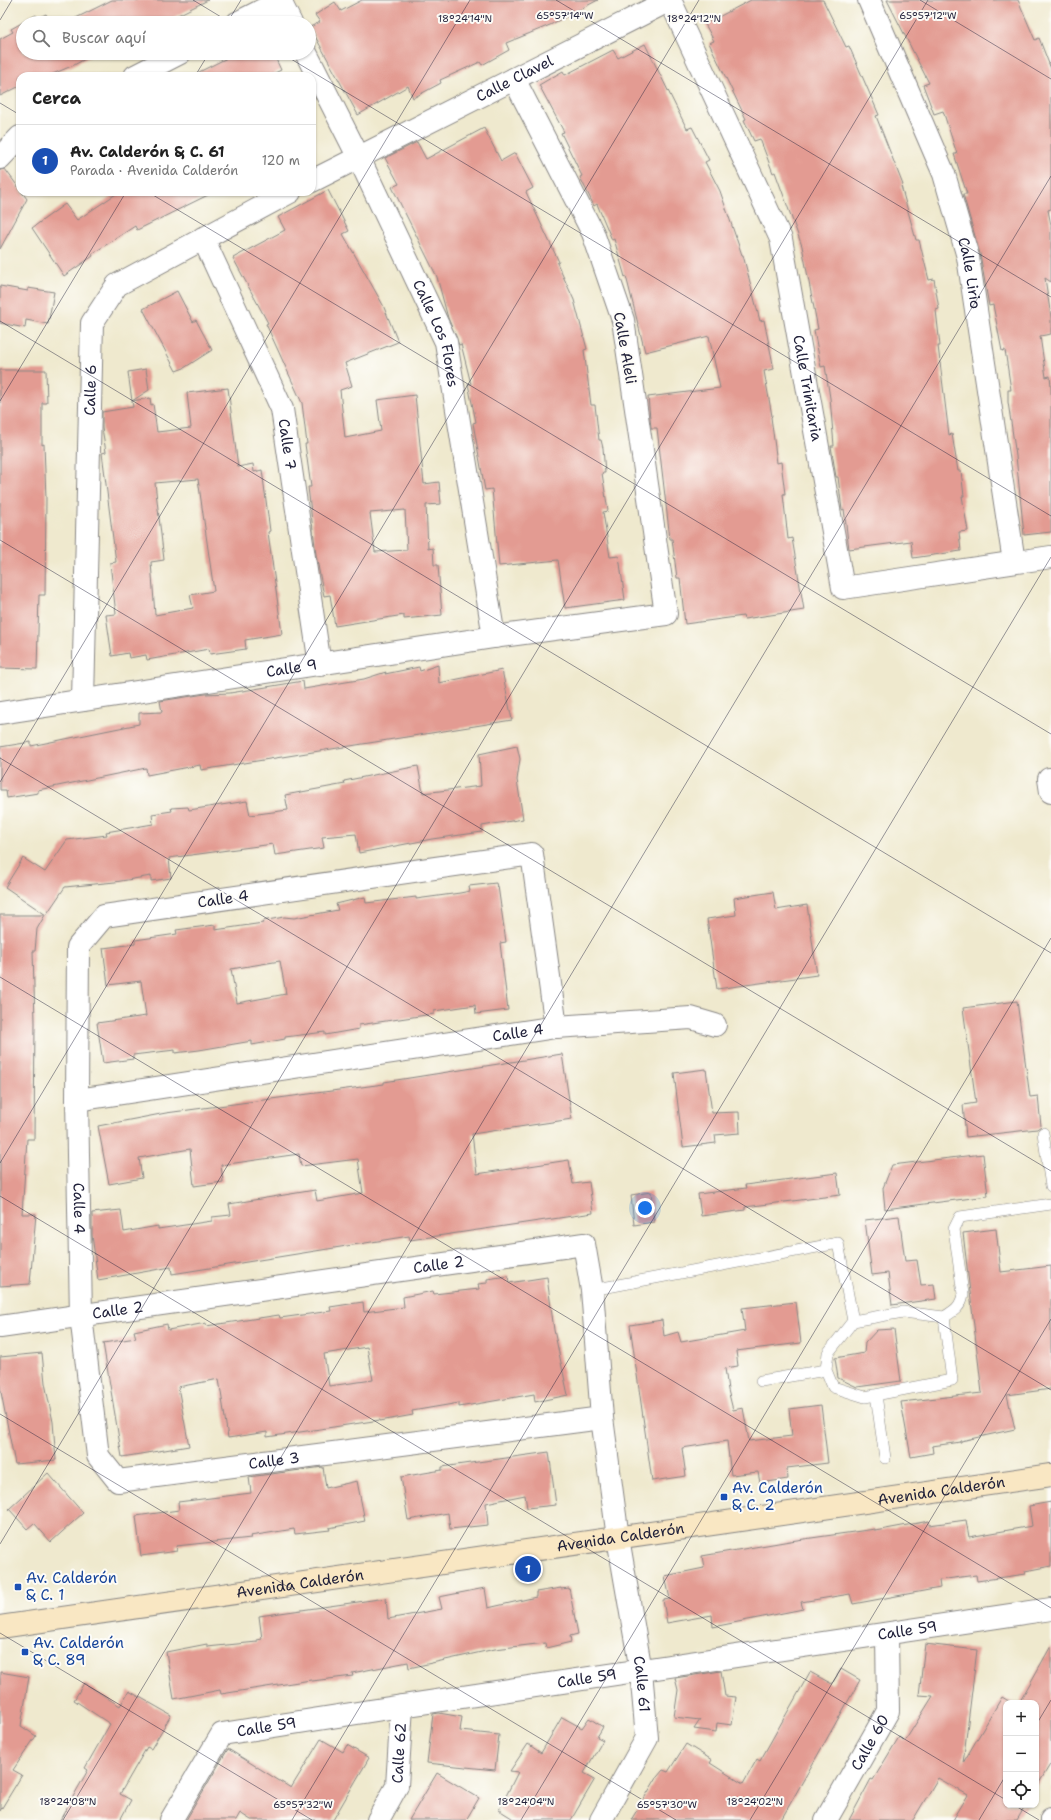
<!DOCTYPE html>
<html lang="es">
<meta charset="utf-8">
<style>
:root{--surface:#fff;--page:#f2f2f2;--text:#222;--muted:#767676;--line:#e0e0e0;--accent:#c8321e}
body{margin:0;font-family:"Shantell Sans",sans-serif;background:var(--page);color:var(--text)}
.controls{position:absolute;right:12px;bottom:12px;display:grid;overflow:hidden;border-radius:8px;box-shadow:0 1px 3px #0004}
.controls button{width:36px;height:36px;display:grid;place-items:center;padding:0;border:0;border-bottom:1px solid var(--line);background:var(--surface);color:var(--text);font:20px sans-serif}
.you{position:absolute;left:645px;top:1208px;width:14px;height:14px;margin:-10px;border:3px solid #fff;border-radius:50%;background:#1a73e8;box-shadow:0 0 0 6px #1a73e833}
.badge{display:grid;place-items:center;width:26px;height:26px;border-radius:50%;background:var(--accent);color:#fff;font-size:13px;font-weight:700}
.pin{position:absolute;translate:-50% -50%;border:2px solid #fff;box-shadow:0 1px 4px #0006}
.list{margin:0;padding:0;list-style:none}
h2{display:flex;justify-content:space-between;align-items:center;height:52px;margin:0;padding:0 16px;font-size:17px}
h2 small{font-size:13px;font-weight:400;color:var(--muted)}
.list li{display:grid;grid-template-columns:26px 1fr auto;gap:12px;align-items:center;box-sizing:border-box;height:72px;padding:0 16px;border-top:1px solid var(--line)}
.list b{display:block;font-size:15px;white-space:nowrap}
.list p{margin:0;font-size:13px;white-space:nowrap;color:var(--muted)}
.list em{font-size:13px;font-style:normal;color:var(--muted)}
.icon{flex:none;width:22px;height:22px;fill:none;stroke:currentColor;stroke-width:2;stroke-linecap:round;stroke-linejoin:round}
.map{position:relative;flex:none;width:1051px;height:1820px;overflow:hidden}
.search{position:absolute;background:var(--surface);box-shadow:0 1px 3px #0004;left:16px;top:16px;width:300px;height:44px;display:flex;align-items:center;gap:10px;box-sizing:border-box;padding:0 14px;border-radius:22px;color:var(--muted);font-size:15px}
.panel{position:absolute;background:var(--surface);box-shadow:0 1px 3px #0004;left:16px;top:72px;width:300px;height:124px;border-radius:12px}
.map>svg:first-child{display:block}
.building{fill:#e39b92;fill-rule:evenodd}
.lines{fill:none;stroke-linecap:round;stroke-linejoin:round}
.lane-casing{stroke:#888684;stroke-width:12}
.street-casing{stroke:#888684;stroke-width:24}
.secondary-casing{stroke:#888684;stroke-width:24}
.lane{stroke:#fff;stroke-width:11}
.street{stroke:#fff;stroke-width:22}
.secondary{stroke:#f9e7c3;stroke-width:22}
.ticks{fill:none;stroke:#22223b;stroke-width:1;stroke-opacity:0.45}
.transit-dot{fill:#1a4fb4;stroke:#fdfcf7;stroke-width:1.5}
.labels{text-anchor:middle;stroke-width:4;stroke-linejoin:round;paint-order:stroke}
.street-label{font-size:15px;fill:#22223b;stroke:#fdfcf7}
.transit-label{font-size:15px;fill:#164399;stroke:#fdfcf7;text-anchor:start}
.ticks-label{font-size:10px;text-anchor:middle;fill:#22223b;stroke:#fdfcf7;stroke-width:4;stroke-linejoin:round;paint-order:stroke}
</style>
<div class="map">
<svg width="1051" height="1820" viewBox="0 0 1051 1820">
<rect width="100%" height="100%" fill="#fdfcf7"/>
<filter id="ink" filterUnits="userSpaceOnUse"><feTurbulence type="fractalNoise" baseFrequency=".025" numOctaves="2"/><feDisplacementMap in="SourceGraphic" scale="8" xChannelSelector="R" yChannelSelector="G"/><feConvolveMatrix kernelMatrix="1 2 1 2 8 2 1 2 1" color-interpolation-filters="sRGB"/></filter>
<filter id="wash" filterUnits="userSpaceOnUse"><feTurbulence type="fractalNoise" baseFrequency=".012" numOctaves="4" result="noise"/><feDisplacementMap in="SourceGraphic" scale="16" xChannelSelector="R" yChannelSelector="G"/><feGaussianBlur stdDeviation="0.9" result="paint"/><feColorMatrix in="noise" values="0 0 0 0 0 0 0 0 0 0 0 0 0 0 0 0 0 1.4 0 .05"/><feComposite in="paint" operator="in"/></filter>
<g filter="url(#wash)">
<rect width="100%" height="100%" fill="#efe9ce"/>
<g id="blocks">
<path class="building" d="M 112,0 L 208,0 L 162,23 L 66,23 Z
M 362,0 L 598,0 L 550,25 L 506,43 L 509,50 L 482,65 L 480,62 L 440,80 L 441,83 L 413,98 L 408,86 L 358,115 L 310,27 L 320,22 L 315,15 L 335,2 L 341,11 Z
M 751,0 L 823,0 L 846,47 L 849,46 L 879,115 L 876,116 L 903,185 L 901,186 L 916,240 L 919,240 L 929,280 L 934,279 L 939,309 L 936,310 L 940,346 L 938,346 L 949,435 L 952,434 L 958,471 L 961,471 L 964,496 L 962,496 L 968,531 L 959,532 L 961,551 L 913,558 L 911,541 L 849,549 L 844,509 L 842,510 L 838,477 L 836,477 L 831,446 L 834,446 L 830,398 L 825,366 L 821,367 L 814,330 L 818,329 L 802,246 L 775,172 L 773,173 L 760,139 L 754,141 L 744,120 L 746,119 L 709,43 L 714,41 L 705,24 Z
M 887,0 L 1018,0 L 1035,40 L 1039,38 L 1051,69 L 1051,209 L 1048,210 L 1051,225 L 1051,282 L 1045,278 L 1051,317 L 1051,334 L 1040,336 L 1046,377 L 1050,376 L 1051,386 L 1051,532 L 1024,535 L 1016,456 L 1008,402 L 1008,390 L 1011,390 L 1005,350 L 1002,351 L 993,305 L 989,306 L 980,254 L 963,194 L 967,194 L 954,154 L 957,154 L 943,111 L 934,114 L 923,85 L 929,83 Z
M 46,14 L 50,23 L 23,23 L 23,53 L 96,53 L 74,65 L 48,76 L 20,76 L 20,86 L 0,96 L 0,39 L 13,32 L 11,29 L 36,15 L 38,18 Z
M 645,44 L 687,129 L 692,127 L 709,160 L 705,162 L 720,191 L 742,255 L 743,255 L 760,321 L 764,320 L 774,369 L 764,371 L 772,416 L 771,417 L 777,463 L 781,462 L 785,494 L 783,494 L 788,539 L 792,538 L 804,610 L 744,619 L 743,616 L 685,624 L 680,578 L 677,578 L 672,539 L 670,539 L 657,428 L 651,428 L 648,397 L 720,388 L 709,336 L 645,352 L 626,276 L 625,277 L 614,239 L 612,240 L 597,204 L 594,206 L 580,177 L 582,176 L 561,133 L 564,132 L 539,85 L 563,71 L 565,75 L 613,50 L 618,58 Z
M 237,53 L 273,53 L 281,70 L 269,76 L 191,76 Z
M 484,128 L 501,161 L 515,153 L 533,188 L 526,192 L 559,262 L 557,263 L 574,300 L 587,349 L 584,350 L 591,405 L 595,405 L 599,440 L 601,440 L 603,448 L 605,473 L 602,473 L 608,511 L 603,512 L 610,557 L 619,556 L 625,600 L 565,608 L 558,560 L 499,566 L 492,489 L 485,490 L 473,423 L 476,422 L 468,384 L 471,384 L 461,344 L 459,345 L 448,318 L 437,277 L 392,187 L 399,184 L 385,158 L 417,142 L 426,159 Z
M 5,169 L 27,199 L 0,249 L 0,170 Z
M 328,190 L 349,231 L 343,234 L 383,305 L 398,342 L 345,363 L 352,386 L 340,390 L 345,438 L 381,431 L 377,400 L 415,395 L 424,484 L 439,482 L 441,504 L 426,505 L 428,549 L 433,548 L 434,565 L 438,565 L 442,615 L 404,619 L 404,615 L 335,626 L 330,595 L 324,596 L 316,555 L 308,487 L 311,487 L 305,444 L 307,444 L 302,403 L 266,324 L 268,323 L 233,258 L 285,230 L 278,217 ZM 405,510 L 407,550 L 375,552 L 370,513 Z
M 119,192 L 214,192 L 137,230 L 135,226 L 92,254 L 93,256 L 64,276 L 32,228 L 65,204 L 77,220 Z
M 0,286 L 28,291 L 28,288 L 54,292 L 48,324 L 26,320 L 25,328 L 0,323 Z
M 177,291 L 193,322 L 196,320 L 212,350 L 184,368 L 176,371 L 143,309 Z
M 146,369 L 149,390 L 132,401 L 128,372 Z
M 0,370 L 46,370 L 47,403 L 42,403 L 42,445 L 44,444 L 46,499 L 45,595 L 39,595 L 37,669 L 0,668 Z
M 228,388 L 238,467 L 253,464 L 254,472 L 262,470 L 270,531 L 268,532 L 282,634 L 245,640 L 246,649 L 210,654 L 209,649 L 147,660 L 146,655 L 129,658 L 128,653 L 112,656 L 106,615 L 116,614 L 110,563 L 116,562 L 102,453 L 106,452 L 102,428 L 102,412 L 133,407 L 132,401 L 150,398 L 151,405 L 153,404 L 157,432 L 191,428 L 187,393 ZM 198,479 L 214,591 L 190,595 L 193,608 L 155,615 L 151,562 L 164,560 L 155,483 Z
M 438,665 L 439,683 L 502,670 L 512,720 L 201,770 L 200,765 L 147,775 L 146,768 L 38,790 L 38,793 L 7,798 L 6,790 L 0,790 L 0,747 L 31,742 L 31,746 L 139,724 L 139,713 L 162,712 L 160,701 L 205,694 L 230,693 L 303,681 L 304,689 L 364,679 L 386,672 L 385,674 L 419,667 L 420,671 Z
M 517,746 L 520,759 L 517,780 L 523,819 L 482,826 L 482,832 L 432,839 L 359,853 L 356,834 L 322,837 L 324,848 L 275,855 L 273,844 L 169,858 L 171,878 L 151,881 L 151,876 L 115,882 L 65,887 L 46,915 L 5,887 L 23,858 L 45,872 L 67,840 L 107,835 L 106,832 L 153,824 L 152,814 L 172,811 L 171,808 L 188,807 L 189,810 L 247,801 L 250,815 L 288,810 L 285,795 L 345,784 L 344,781 L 418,766 L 423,793 L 481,786 L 479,754 Z
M 496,883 L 497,887 L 498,886 L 506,942 L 500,943 L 508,1010 L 476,1014 L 475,1005 L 434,1011 L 434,1014 L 426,1015 L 359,1025 L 359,1029 L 325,1035 L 325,1032 L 285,1037 L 285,1039 L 252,1045 L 252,1041 L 199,1050 L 175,1053 L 175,1050 L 133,1055 L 133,1059 L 103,1063 L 97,1023 L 146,1016 L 141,981 L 108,985 L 103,948 L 135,944 L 135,940 L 177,934 L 176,930 L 215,925 L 215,930 L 263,923 L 262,921 L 284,917 L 294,918 L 338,910 L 336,904 L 365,897 L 366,903 L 416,897 L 416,899 L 460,893 L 470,891 L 469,886 ZM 280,961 L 286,994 L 237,1003 L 231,969 Z
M 773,892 L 776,910 L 807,905 L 817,975 L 717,989 L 707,919 L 736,915 L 734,898 Z
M 0,915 L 45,915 L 37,929 L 35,951 L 33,951 L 35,1022 L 34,1139 L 27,1139 L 22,1214 L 36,1214 L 30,1284 L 0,1286 Z
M 1017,1001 L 1030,1097 L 1038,1096 L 1041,1126 L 1037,1129 L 966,1137 L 963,1105 L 976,1103 L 963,1008 Z
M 562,1054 L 572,1119 L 472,1134 L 477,1174 L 569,1160 L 573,1184 L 589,1182 L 593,1213 L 410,1240 L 409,1236 L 172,1274 L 171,1267 L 98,1280 L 92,1235 L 92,1213 L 121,1210 L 124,1232 L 158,1226 L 158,1229 L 212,1221 L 212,1217 L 231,1215 L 229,1204 L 315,1190 L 317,1201 L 363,1193 L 358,1159 L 301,1166 L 299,1154 L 221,1165 L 223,1182 L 194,1186 L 190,1149 L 139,1158 L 142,1178 L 109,1184 L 98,1126 L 166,1113 L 384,1084 L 384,1082 Z
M 706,1069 L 712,1113 L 739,1112 L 740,1133 L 715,1135 L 716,1143 L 683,1147 L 674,1073 Z
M 983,1154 L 988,1196 L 885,1209 L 883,1188 L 892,1165 Z
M 837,1173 L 840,1195 L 745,1207 L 745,1210 L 701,1216 L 698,1194 L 746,1188 L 745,1185 Z
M 651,1192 L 654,1222 L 634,1225 L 631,1195 Z
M 899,1216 L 905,1261 L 917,1260 L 921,1285 L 934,1284 L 936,1299 L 892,1305 L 888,1273 L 872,1275 L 865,1220 Z
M 996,1229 L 1001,1272 L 1051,1266 L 1051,1389 L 1007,1395 L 1015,1429 L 961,1441 L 961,1442 L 932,1446 L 933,1453 L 911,1457 L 901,1402 L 982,1393 L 963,1233 Z
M 508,1276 L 509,1283 L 547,1277 L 554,1330 L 568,1395 L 535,1402 L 534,1394 L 459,1407 L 459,1403 L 412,1411 L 413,1415 L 380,1421 L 380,1420 L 267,1437 L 267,1432 L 228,1438 L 219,1379 L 178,1387 L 189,1446 L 122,1457 L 103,1343 L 136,1338 L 134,1331 L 167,1324 L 168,1330 L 206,1323 L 206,1326 L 279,1315 L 280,1318 L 331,1311 L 330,1307 L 363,1302 L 364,1312 L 404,1307 L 403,1297 L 433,1291 L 434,1294 L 479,1289 L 478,1284 L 487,1283 L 487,1279 ZM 367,1347 L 373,1380 L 329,1386 L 324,1354 Z
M 796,1302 L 801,1343 L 736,1351 L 738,1366 L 725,1368 L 728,1390 L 733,1410 L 743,1408 L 749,1441 L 792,1436 L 789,1409 L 821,1405 L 828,1463 L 787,1468 L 788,1479 L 760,1483 L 758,1472 L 731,1475 L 727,1441 L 682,1448 L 686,1476 L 652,1481 L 630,1325 L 662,1320 L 664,1336 L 678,1332 L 681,1342 L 745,1331 L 742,1308 Z
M 894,1329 L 901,1381 L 857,1387 L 838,1378 L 835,1358 L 864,1353 L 865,1343 L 877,1330 Z
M 42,1353 L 45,1383 L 53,1422 L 56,1460 L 15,1464 L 0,1387 L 0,1357 Z
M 549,1452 L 556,1505 L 527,1508 L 525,1495 L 486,1503 L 488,1525 L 450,1529 L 448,1513 L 408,1520 L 401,1477 L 442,1470 L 442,1467 Z
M 323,1467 L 326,1488 L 357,1481 L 365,1521 L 329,1528 L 330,1530 L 295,1534 L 294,1529 L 250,1536 L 251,1538 L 176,1546 L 177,1551 L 141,1556 L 136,1516 L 179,1510 L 178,1502 L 251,1493 L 249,1477 Z
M 48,1473 L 83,1513 L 51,1542 L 34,1523 L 27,1529 L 9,1509 Z
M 1051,1502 L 1051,1566 L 1025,1571 L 1026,1574 L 977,1581 L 976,1575 L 939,1580 L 940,1588 L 853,1604 L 850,1594 L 801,1602 L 803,1609 L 713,1627 L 712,1615 L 667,1623 L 663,1600 L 670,1599 L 665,1576 L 704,1568 L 702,1556 L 790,1541 L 875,1529 L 875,1531 L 929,1521 L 929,1525 L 966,1520 L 969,1537 L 1032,1526 L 1029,1506 Z
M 485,1588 L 488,1608 L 536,1597 L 536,1592 L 561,1588 L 561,1589 L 569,1588 L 578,1634 L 570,1636 L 571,1642 L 546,1648 L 545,1643 L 495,1649 L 409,1668 L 408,1662 L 352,1673 L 353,1676 L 312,1681 L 311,1680 L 221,1694 L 220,1690 L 174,1699 L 166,1652 L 207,1644 L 207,1647 L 257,1642 L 257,1640 L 262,1639 L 259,1616 L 386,1598 L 388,1619 L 442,1609 L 439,1597 Z
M 925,1644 L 977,1650 L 963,1763 L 1002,1697 L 1012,1703 L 1006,1703 L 1006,1805 L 1026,1805 L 1017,1820 L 953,1820 L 968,1795 L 938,1778 L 913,1820 L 849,1820 L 871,1779 L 873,1780 L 899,1737 L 905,1741 L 933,1696 L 919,1695 Z
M 1051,1646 L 1051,1763 L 1036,1788 L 1036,1703 L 1019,1703 Z
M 841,1669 L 860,1680 L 781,1820 L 631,1820 L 657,1777 L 663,1770 L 668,1772 L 686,1744 L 712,1760 L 710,1763 L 743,1784 L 757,1759 L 760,1761 L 810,1672 L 832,1684 Z
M 721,1671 L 725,1696 L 736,1697 L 732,1725 L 717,1723 L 716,1732 L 694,1729 L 700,1720 L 674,1717 L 678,1690 L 675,1678 Z
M 0,1672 L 29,1677 L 21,1726 L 36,1736 L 13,1770 L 22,1775 L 0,1811 Z
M 84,1683 L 120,1706 L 129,1691 L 171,1715 L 151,1749 L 147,1747 L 120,1794 L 131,1800 L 120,1820 L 60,1820 L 88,1770 L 85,1768 L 110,1724 L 74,1700 Z
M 439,1713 L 462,1717 L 460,1731 L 499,1735 L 495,1770 L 427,1763 L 433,1714 Z
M 562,1717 L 582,1728 L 589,1718 L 603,1727 L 597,1737 L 603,1740 L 584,1773 L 595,1779 L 571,1820 L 515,1820 L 499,1810 L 518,1772 L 510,1771 L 528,1744 L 541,1753 Z
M 321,1739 L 343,1752 L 347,1745 L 369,1758 L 333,1820 L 251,1820 L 240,1813 L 236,1820 L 186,1820 L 228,1749 L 291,1788 Z
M 437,1773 L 479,1798 L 466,1820 L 409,1820 Z"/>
</g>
</g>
<g filter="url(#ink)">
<use href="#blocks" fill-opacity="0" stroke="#888684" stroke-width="1"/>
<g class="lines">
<g class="lane-casing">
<path id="lane" d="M 1043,1133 L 1051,1186
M 592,1290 L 838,1243 L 853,1321 L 903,1312 L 944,1317 L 952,1380 L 865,1397 L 833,1387 L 826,1370 L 828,1353 L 853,1321
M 944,1317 C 954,1311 961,1307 963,1294 L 954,1229 L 960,1217 L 1051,1204
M 761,1381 L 826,1370
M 876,1395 L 885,1458"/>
</g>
<g class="street-casing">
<g id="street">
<path id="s1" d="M 670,0 L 781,239 L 843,588 L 1051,557"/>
<path id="s2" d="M 869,0 L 944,174 L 968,257 L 1014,562"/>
<path d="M 280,1 L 291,23"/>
<path d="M 237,23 L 282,0"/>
<path id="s3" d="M 306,53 L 358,156 L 446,342 L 494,637"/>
<path d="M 135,76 L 180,53"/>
<path d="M 0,158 L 20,137"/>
<path id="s4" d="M 312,181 L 670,0"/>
<path id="s5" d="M 203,238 L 282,409 L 320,665"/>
<path id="s6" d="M 83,700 L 92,323 L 117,285 L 290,192"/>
<path id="s7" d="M 0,713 L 494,637 L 666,614 L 623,320 L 593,233 L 514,79"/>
<path d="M 1051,779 L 1049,779 L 1051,792"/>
<path id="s8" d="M 556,1027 L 532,854 L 104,916 L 78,947 L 77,1100 L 81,1316 L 98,1456 L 118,1481 L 602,1418"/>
<path id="s9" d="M 77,1100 L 556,1027 L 691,1018 L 715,1025"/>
<path id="s10" d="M 0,1327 L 584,1244 L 592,1290 L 602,1418 L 618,1538 L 641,1671 L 647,1738 L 601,1820"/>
<path id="s11" d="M 171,1820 L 222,1734 L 402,1706 L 1051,1609"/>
<path id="s12" d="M 378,1820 L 397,1786 L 402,1706"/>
<path id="s13" d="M 826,1820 L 888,1711 L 887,1634"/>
<path d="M 1051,1820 L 1051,1819"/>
</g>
</g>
<g class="secondary-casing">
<g id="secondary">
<path id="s14" d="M 0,1627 L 1051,1475"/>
</g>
</g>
<use href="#lane" class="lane"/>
<use href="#street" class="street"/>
<use href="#secondary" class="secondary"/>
</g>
</g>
<path class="ticks" d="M 193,0 L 231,23M 556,0 L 1051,297M 920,0 L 1051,79M 0,20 L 12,0M 227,23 L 241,0M 281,53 L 1051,516M 195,76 L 209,53M 0,103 L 20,115M 148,192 L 1051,734M 0,321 L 1051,953M 0,401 L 126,192M 0,540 L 1051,1171M 0,758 L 1051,1390M 0,782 L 470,0M 0,977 L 1051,1608M 0,1163 L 699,0M 0,1196 L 1006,1800M 0,1414 L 676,1820M 0,1544 L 928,0M 0,1633 L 312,1820M 1036,1725 L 1051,1700M 1014,1805 L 1039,1820M 63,1820 L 1051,176M 292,1820 L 1051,557M 521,1820 L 1051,938M 750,1820 L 1051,1319M 979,1820 L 1006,1775"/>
<g class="transit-dot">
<rect x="720" y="1493" width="8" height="8" rx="2"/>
<rect x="14" y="1583" width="8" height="8" rx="2"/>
<rect x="21" y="1648" width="8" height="8" rx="2"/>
</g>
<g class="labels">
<g class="street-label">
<text dy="5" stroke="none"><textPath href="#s4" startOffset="227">Calle Clavel</textPath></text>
<text dy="5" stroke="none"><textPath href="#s2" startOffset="292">Calle Lirio</textPath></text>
<text dy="5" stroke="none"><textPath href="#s3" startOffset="310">Calle Los Flores</textPath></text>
<text transform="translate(625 348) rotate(80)" y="5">Calle Aleli</text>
<text dy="5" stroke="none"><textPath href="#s1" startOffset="415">Calle Trinitaria</textPath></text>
<text dy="5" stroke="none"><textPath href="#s6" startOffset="310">Calle 6</textPath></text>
<text dy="5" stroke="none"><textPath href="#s5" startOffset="224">Calle 7</textPath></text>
<text dy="5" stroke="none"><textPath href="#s7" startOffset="295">Calle 9</textPath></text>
<text transform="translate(223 899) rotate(-8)" y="5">Calle 4</text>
<text dy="5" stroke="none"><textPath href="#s9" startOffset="446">Calle 4</textPath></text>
<text dy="5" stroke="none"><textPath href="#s8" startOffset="909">Calle 4</textPath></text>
<text dy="5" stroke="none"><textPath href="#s10" startOffset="443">Calle 2</textPath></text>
<text dy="5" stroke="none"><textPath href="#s10" startOffset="119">Calle 2</textPath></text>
<text dy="5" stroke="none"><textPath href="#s8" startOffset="1347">Calle 3</textPath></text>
<text dy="5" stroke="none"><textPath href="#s14" startOffset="951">Avenida Calderón</textPath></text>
<text dy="5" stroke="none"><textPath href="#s14" startOffset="627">Avenida Calderón</textPath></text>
<text dy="5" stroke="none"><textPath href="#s14" startOffset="303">Avenida Calderón</textPath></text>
<text dy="5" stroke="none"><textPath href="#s11" startOffset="793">Calle 59</textPath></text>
<text dy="5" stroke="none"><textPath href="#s11" startOffset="469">Calle 59</textPath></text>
<text dy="5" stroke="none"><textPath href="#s10" startOffset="1034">Calle 61</textPath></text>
<text dy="5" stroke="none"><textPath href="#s11" startOffset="145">Calle 59</textPath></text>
<text dy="5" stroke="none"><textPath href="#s13" startOffset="89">Calle 60</textPath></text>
<text dy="5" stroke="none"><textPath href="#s12" startOffset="72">Calle 62</textPath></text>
</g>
<g class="transit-label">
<text x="732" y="1493">Av. Calderón<tspan x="732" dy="17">&amp; C. 2</tspan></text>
<text x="26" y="1583">Av. Calderón<tspan x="26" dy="17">&amp; C. 1</tspan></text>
<text x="33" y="1648">Av. Calderón<tspan x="33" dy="17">&amp; C. 89</tspan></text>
</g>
</g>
<g class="ticks-label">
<text x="565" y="19">65°57'14"W</text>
<text x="928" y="19">65°57'12"W</text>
<text x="465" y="22">18°24'14"N</text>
<text x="694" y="22">18°24'12"N</text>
<text x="68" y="1805">18°24'08"N</text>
<text x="526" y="1805">18°24'04"N</text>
<text x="755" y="1805">18°24'02"N</text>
<text x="303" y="1808">65°57'32"W</text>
<text x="667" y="1808">65°57'30"W</text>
</g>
</svg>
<div class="controls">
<button>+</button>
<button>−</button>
<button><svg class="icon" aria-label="locate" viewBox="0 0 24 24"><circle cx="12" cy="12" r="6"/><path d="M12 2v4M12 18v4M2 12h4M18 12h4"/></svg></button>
</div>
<div class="you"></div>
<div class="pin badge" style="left:528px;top:1569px;background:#1a4fb4">1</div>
<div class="search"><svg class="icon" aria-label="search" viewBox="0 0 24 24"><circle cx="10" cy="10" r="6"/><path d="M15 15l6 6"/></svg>Buscar aquí</div>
<section class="panel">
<h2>Cerca<small></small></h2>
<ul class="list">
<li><span class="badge" style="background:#1a4fb4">1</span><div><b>Av. Calderón &amp; C. 61</b><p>Parada · Avenida Calderón</p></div><em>120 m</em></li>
</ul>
</section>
</div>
